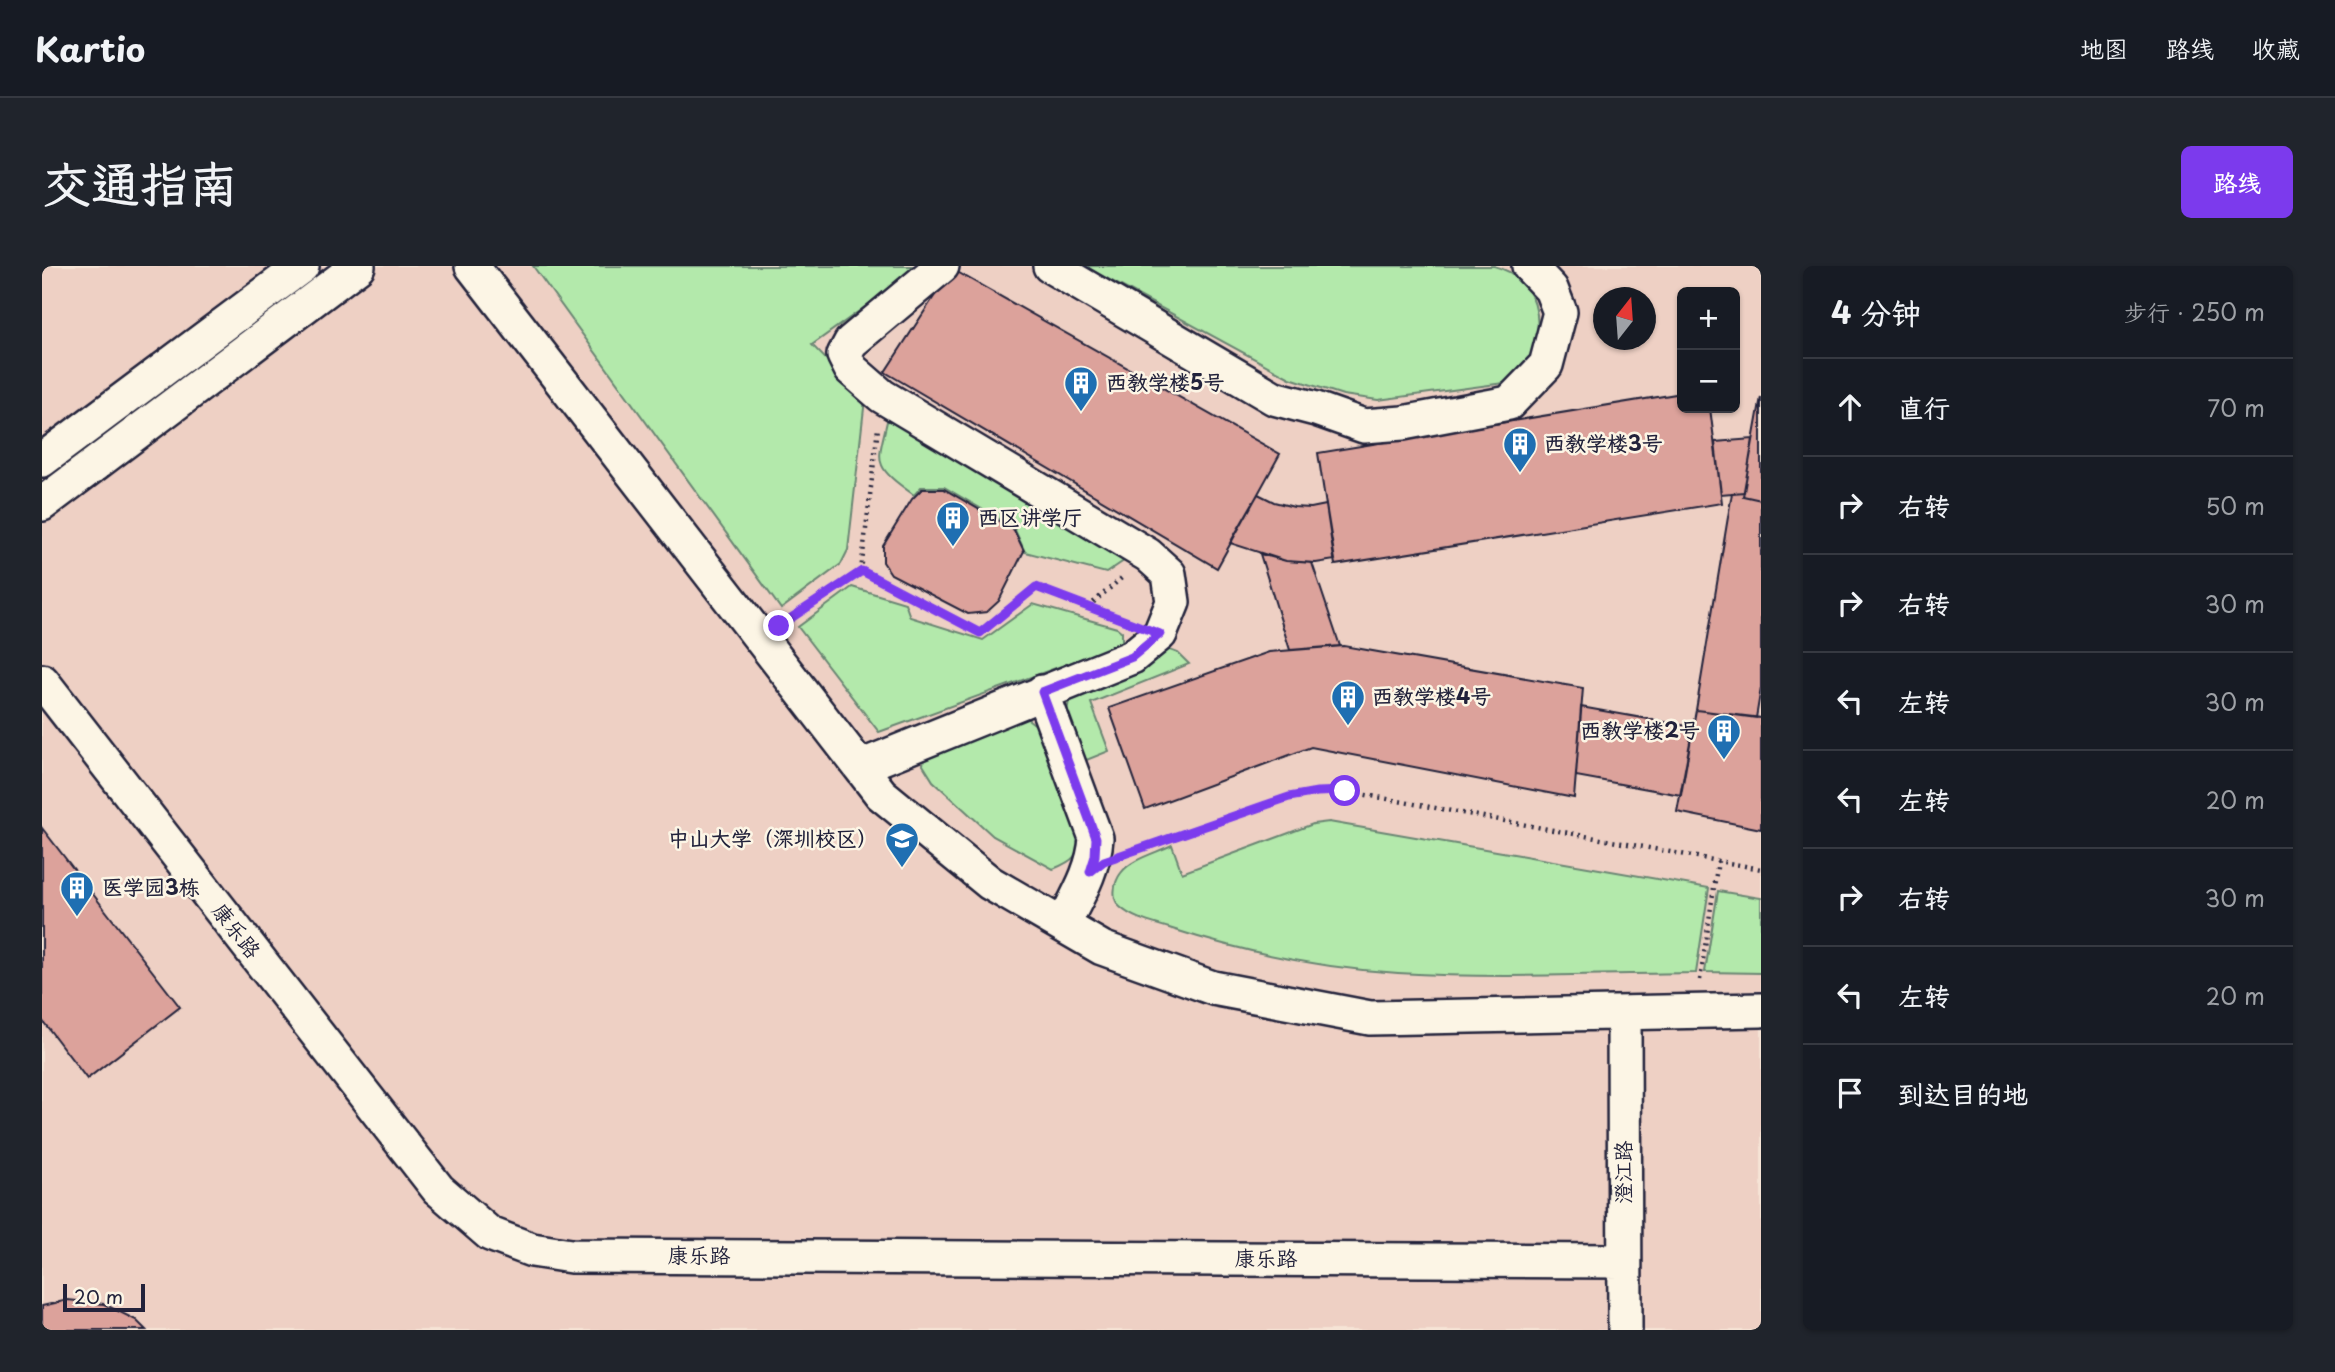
<!DOCTYPE html>
<html lang="zh">
<meta charset="utf-8">
<style>
:root{--surface:#171b24;--page:#20242c;--text:#f1f3f6;--muted:#9ea1a6;--line:#363941;--accent:#7c3aed}
body{margin:0;font-family:"Playpen Sans","LXGW WenKai TC",sans-serif;background:var(--page);color:var(--text)}
.controls{position:absolute;right:21px;top:21px;display:grid;overflow:hidden;border-radius:10px;box-shadow:0 2px 5px #0004}
.controls button{width:63px;height:63px;display:grid;place-items:center;padding:0;border:0;border-bottom:2px solid var(--line);background:var(--surface);color:var(--text);font:35px sans-serif}
.compass{position:absolute;left:1551px;top:21px;width:63px;height:63px;border-radius:50%;background:var(--surface);box-shadow:0 2px 5px #0004;rotate:17deg}
.scale{position:absolute;left:21px;bottom:18px;width:82px;box-sizing:border-box;padding-left:7px;border:4px solid #22223b;border-top:0;font-size:19px;line-height:24px;white-space:nowrap;color:#22223b;-webkit-text-stroke:5px #fcf5e5;paint-order:stroke}
.stop{position:absolute;width:21px;height:21px;margin:-16px;border:5px solid #7c3aed;border-radius:50%;background:#fff}
.stop.end{background:#7c3aed;border-color:#fff;box-shadow:0 2px 7px #0008}
.list{margin:0;padding:0;list-style:none}
h2{display:flex;justify-content:space-between;align-items:center;height:91px;margin:0;padding:0 28px;font-size:30px}
h2 small{font-size:23px;font-weight:400;color:var(--muted)}
.list li{display:grid;grid-template-columns:46px 1fr auto;gap:21px;align-items:center;box-sizing:border-box;height:98px;padding:0 28px;border-top:2px solid var(--line)}
.list b{display:block;font-size:26px;white-space:nowrap}
.list em{font-size:23px;font-style:normal;color:var(--muted)}
.icon{flex:none;width:38px;height:38px;fill:none;stroke:currentColor;stroke-width:2;stroke-linecap:round;stroke-linejoin:round}
.map{position:relative;flex:none;width:1719px;height:1064px;overflow:hidden;border-radius:10px}
header{display:flex;align-items:center;gap:42px;box-sizing:border-box;height:98px;padding:0 35px;background:var(--surface);border-bottom:2px solid var(--line)}
header strong{font-size:33px}
nav{display:flex;gap:38px;margin-inline-start:auto;font-size:24px}
.intro{display:flex;align-items:center;justify-content:space-between;box-sizing:border-box;height:168px;padding:0 42px}
h1{margin:0;font-size:49px}
.button{padding:18px 32px;border-radius:10px;background:var(--accent);color:#fff;font-size:24px;font-weight:700}
main{display:flex;gap:42px;padding:0 42px}
aside{flex:1;background:var(--surface);border-radius:10px;box-shadow:0 2px 5px #0004}
.map>svg:first-child{display:block}
.built{fill:#eed0c4;fill-rule:evenodd}
.green{fill:#b3e9ab;stroke:#6a8673;stroke-width:2}
.building{fill:#dca29b;stroke:#22223b;stroke-width:2}
.lines{fill:none;stroke-linecap:round;stroke-linejoin:round}
.minor-casing{stroke:#22223b;stroke-width:38}
.path{stroke:#22223b;stroke-width:4.5;stroke-dasharray:2 5;stroke-linecap:butt}
.minor{stroke:#fcf5e5;stroke-width:33}
.route{stroke:#7c3aed;stroke-width:9}
.labels{text-anchor:middle;stroke-width:5;stroke-linejoin:round;paint-order:stroke}
.poi-label{font-size:21px;font-weight:bold;fill:#22223b;stroke:#fcf5e5;text-anchor:start}
.street-label{font-size:21px;fill:#22223b;stroke:#fcf5e5}
</style>
<header>
<strong>Kartio</strong>
<nav><a>地图</a><a>路线</a><a>收藏</a></nav>
</header>
<div class="intro"><h1>交通指南</h1><a class="button">路线</a></div>
<main>
<div class="map">
<svg width="1719" height="1064" viewBox="0 0 1719 1064">
<rect width="100%" height="100%" fill="#f6e4d6"/>
<filter id="ink" filterUnits="userSpaceOnUse"><feTurbulence type="fractalNoise" baseFrequency=".0143" numOctaves="2"/><feDisplacementMap in="SourceGraphic" scale="14" xChannelSelector="R" yChannelSelector="G"/><feConvolveMatrix kernelMatrix="1 2 1 2 8 2 1 2 1" color-interpolation-filters="sRGB"/></filter>
<g filter="url(#ink)">
<path class="built" d="M 0,0 L 1719,0 L 1719,1064 L 0,1064 ZM 1640,26 L 1693,26 L 1693,142 L 1640,142 ZM 1562,32 L 1604,32 L 1604,74 L 1562,74 Z"/>
<path class="green" d="M 491,0 L 880,0 L 770,79 L 823,133 L 806,284 L 799,298 L 739,343 Z
M 1042,0 L 1452,0 C 1495,11 1506,59 1486,95 C 1484,99 1481,106 1477,109 C 1474,112 1467,115 1462,117 L 1336,134 L 1301,129 L 1248,112 Z
M 847,146 L 1092,288 L 1064,307 L 983,286 L 972,262 L 902,221 L 879,221 L 872,229 C 826,197 837,196 847,146 Z
M 810,321 L 863,337 L 868,351 L 941,374 L 991,338 L 1075,362 L 1080,366 L 1080,378 L 837,466 L 756,361 Z
M 1125,383 L 1136,387 L 1147,398 L 1049,437 L 1067,485 L 1042,495 C 1032,470 1018,453 1030,427 Z
M 983,451 L 999,463 L 1036,567 C 1039,590 1031,595 1011,603 L 951,570 L 891,515 L 881,499 L 882,491 Z
M 1287,556 L 1667,622 L 1654,707 C 1555,708 1455,713 1356,707 C 1278,702 1201,686 1127,662 C 1111,657 1091,653 1078,641 C 1069,633 1072,616 1079,607 C 1089,593 1114,587 1130,579 L 1140,607 L 1271,558 Z
M 1676,625 L 1719,632 L 1719,707 L 1663,706 Z"/>
<path class="building" d="M 910,3 L 1238,188 L 1175,302 L 843,106 Z
M 1640,127 L 1640,142 L 1668,142 L 1680,237 L 1293,299 L 1276,187 Z
M 1719,131 L 1719,234 L 1701,230 Z
M 1711,173 L 1702,226 L 1679,228 L 1673,176 Z
M 880,223 L 902,223 L 972,264 L 982,285 L 957,335 L 945,346 L 926,348 L 849,308 L 841,296 L 841,280 L 870,233 Z
M 1702,226 L 1701,230 L 1719,234 L 1719,422 L 1714,452 L 1654,444 L 1690,227 Z
M 1216,228 L 1232,236 L 1252,241 L 1269,242 L 1284,239 L 1293,294 L 1274,297 L 1244,295 L 1188,277 Z
M 1218,288 L 1244,295 L 1270,297 L 1298,380 L 1248,384 Z
M 1302,380 L 1541,422 L 1532,532 L 1269,481 L 1103,543 L 1067,442 L 1227,386 Z
M 1539,441 L 1651,461 L 1639,529 L 1534,510 Z
M 1654,444 L 1719,452 L 1719,563 L 1635,546 Z
M 0,562 L 138,741 L 45,813 L 0,754 Z
M 26,1034 L 62,1038 L 94,1054 L 104,1064 L 0,1064 L 0,1040 Z"/>
<g class="lines">
<g class="minor-casing">
<path id="minor" d="M 430,0 L 839,528 L 948,617 L 1060,682 L 1171,722 L 1328,752 L 1719,744
M 1008,0 L 1232,132 L 1274,143 L 1322,160 L 1361,157 L 1467,137 L 1504,99 L 1518,46 L 1509,23 L 1487,0
M 0,194 L 260,0
M 0,238 L 316,0
M 0,415 L 396,923 L 448,968 L 490,984 L 529,990 L 1582,995
M 1000,426 L 1054,572 C 1052,604 1035,631 1021,659
M 818,501 L 1090,391 L 1118,368 L 1131,336 L 1127,308 L 1106,289 L 840,130 L 809,103 L 802,89 L 809,76 L 900,0
M 1582,747 L 1583,1064"/>
</g>
<path class="path" d="M 819,305 L 938,367 L 994,322 L 1086,356
M 1046,341 L 1082,310
M 743,356 L 819,305 L 836,162
M 1082,588 L 1247,531 L 1275,526 L 1303,525 L 1719,603
M 1658,714 L 1676,595"/>
<use href="#minor" class="minor"/>
</g>
</g>
<g class="lines" filter="url(#ink)">
<path class="route" d="M 737,360 L 820,305 L 938,367 L 994,321 L 1118,368 L 1090,391 L 1000,426 L 1054,572 L 1053,590 L 1048,606 L 1062,595 L 1247,531 L 1275,526 L 1303,525"/>
</g>
<defs>
<g id="building-pin" transform="scale(1.75)"><path d="M0 17L-7.5 6A9.5 9.5 0 1 1 7.5 6Z" fill="#1f6fb2" stroke="#fcf5e5"/><path d="M-4-6H4V6H1V3H-1V6H-4ZM-2.5-4.3h1.7v1.8h-1.7ZM.8-4.3h1.7v1.8H.8ZM-2.5-1h1.7V.8h-1.7ZM.8-1h1.7V.8H.8Z" fill="#fff"/></g>
<g id="university-pin" transform="scale(1.75)"><path d="M0 17L-7.5 6A9.5 9.5 0 1 1 7.5 6Z" fill="#1f6fb2" stroke="#fcf5e5"/><path d="M0-5L7-2L0 1L-7-2ZM-4 1L0 2.5L4 1V4Q0 6-4 4Z" fill="#fff"/></g>
</defs>
<g fill-rule="evenodd">
<use href="#building-pin" x="1039" y="117"/>
<use href="#building-pin" x="1478" y="178"/>
<use href="#building-pin" x="911" y="252"/>
<use href="#building-pin" x="1306" y="431"/>
<use href="#building-pin" x="1682" y="465"/>
<use href="#university-pin" x="860" y="573"/>
<use href="#building-pin" x="35" y="622"/>
</g>
<g class="labels">
<g class="poi-label">
<text x="1064" y="124">西教学楼5号</text>
<text x="1502" y="185">西教学楼3号</text>
<text x="936" y="259">西区讲学厅</text>
<text x="1330" y="438">西教学楼4号</text>
<text x="1658" y="472" text-anchor="end">西教学楼2号</text>
<text x="836" y="580" text-anchor="end">中山大学（深圳校区）</text>
<text x="60" y="629">医学园3栋</text>
</g>
<g class="street-label">
<text transform="translate(194 665) rotate(52)" y="7">康乐路</text>
<text transform="translate(1582 906) rotate(-90)" y="7">澄江路</text>
<text x="657" y="997">康乐路</text>
<text x="1224" y="1000">康乐路</text>
</g>
</g>
</svg>
<div class="controls">
<button>+</button>
<button>−</button>
</div>
<svg class="compass" viewBox="-18 -18 36 36"><path d="M0-13l5 13h-10z" fill="#e53935"/><path d="M0 13l5-13h-10z" fill="#9ea1a6"/></svg>
<div class="scale">20 m</div>
<div class="stop" style="left:1303px;top:525px"></div>
<div class="stop end" style="left:737px;top:360px"></div>
</div>
<aside>
<h2>4 分钟<small>步行 · 250 m</small></h2>
<ul class="list">
<li><svg class="icon" aria-label="ahead" viewBox="0 0 24 24"><path d="M12 20V5M6 11l6-6 6 6"/></svg><div><b>直行</b></div><em>70 m</em></li>
<li><svg class="icon" aria-label="right" viewBox="0 0 24 24"><path d="M7 20v-9h11M14 6l5 5-5 5"/></svg><div><b>右转</b></div><em>50 m</em></li>
<li><svg class="icon" aria-label="right" viewBox="0 0 24 24"><path d="M7 20v-9h11M14 6l5 5-5 5"/></svg><div><b>右转</b></div><em>30 m</em></li>
<li><svg class="icon" aria-label="left" viewBox="0 0 24 24"><path d="M17 20v-9H6M10 6l-5 5 5 5"/></svg><div><b>左转</b></div><em>30 m</em></li>
<li><svg class="icon" aria-label="left" viewBox="0 0 24 24"><path d="M17 20v-9H6M10 6l-5 5 5 5"/></svg><div><b>左转</b></div><em>20 m</em></li>
<li><svg class="icon" aria-label="right" viewBox="0 0 24 24"><path d="M7 20v-9h11M14 6l5 5-5 5"/></svg><div><b>右转</b></div><em>30 m</em></li>
<li><svg class="icon" aria-label="left" viewBox="0 0 24 24"><path d="M17 20v-9H6M10 6l-5 5 5 5"/></svg><div><b>左转</b></div><em>20 m</em></li>
<li><svg class="icon" aria-label="arrive" viewBox="0 0 24 24"><path d="M6 21V4h12l-3 4 3 4H6"/></svg><div><b>到达目的地</b></div></li>
</ul>
</aside>
</main>
